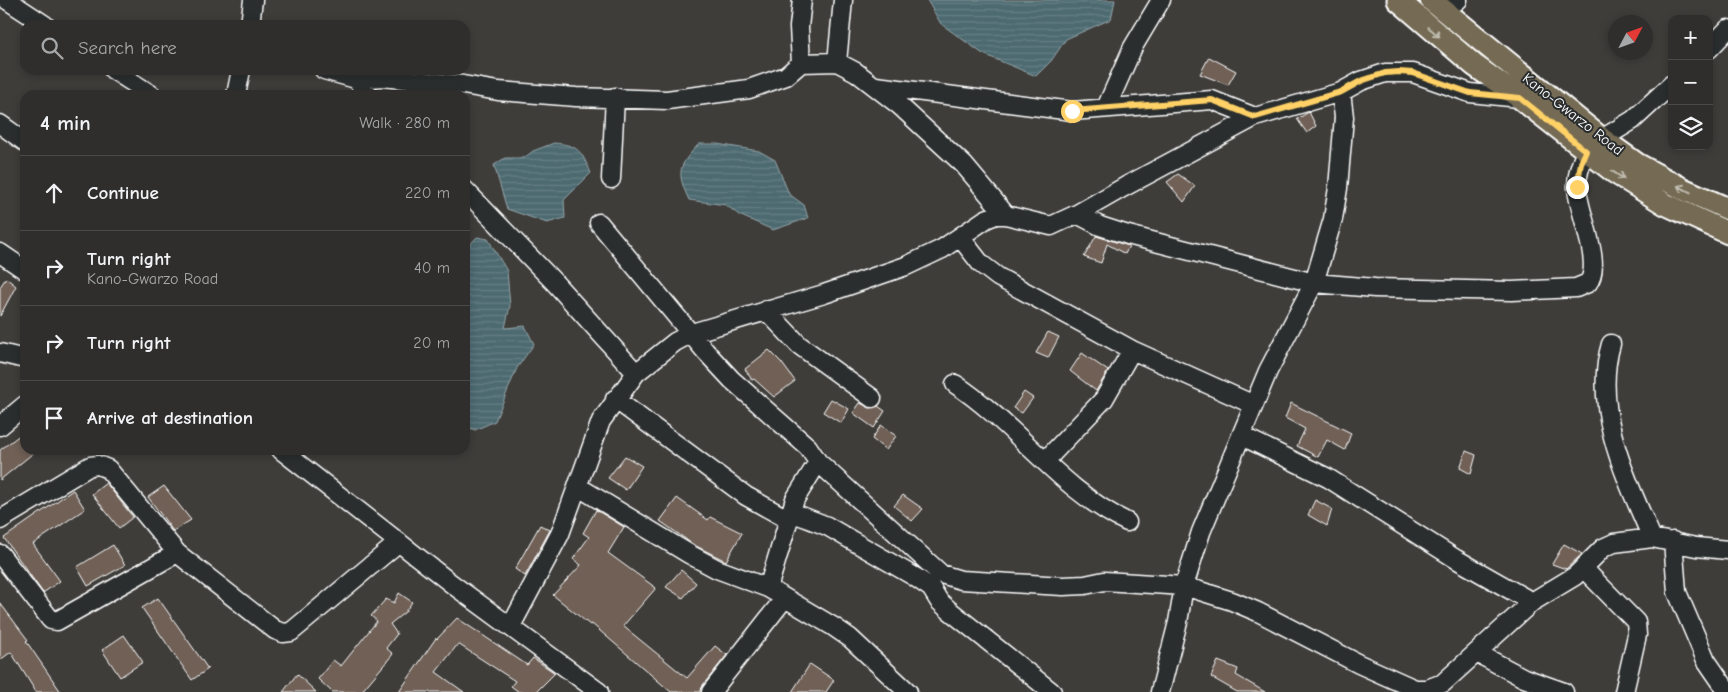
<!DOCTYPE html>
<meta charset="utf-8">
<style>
:root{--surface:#2f2e2c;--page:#373634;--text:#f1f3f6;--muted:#a7a8a9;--line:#4a4a48}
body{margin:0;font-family:"Comic Neue",sans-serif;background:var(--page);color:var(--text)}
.controls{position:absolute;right:15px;top:15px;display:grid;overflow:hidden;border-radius:10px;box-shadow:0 2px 8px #0003}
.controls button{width:45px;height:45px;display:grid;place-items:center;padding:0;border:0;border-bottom:1px solid var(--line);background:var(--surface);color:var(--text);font:25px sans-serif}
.compass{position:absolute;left:1608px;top:15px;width:45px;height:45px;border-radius:50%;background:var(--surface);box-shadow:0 2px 8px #0003;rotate:49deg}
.stop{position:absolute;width:15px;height:15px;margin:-11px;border:4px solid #ffd166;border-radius:50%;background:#fff}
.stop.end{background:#ffd166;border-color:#fff;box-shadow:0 1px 5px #0008}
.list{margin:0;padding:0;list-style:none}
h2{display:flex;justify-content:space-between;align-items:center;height:65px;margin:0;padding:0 20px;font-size:21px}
h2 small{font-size:16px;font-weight:400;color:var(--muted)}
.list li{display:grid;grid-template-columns:32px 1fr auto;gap:15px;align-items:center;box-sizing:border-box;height:75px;padding:0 20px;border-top:1px solid var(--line)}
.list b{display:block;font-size:19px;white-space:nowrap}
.list p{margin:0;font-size:16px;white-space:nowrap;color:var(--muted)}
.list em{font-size:16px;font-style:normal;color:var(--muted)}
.icon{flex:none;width:28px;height:28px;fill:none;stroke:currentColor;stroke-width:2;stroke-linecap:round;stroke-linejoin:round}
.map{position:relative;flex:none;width:1728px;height:692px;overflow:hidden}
.search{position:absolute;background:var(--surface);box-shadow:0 2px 8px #0003;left:20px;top:20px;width:450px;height:55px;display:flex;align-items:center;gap:12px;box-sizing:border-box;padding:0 18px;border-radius:15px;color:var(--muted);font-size:19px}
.panel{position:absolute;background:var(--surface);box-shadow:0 2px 8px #0003;left:20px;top:90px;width:450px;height:365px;border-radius:15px}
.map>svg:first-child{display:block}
.water{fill:url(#water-rules);stroke:#94a6aa}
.building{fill:#706157;stroke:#fff}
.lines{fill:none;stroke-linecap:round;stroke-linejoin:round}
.minor-casing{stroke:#fff;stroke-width:21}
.major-casing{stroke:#fff;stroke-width:25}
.minor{stroke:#2a2d2e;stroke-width:18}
.major{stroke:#746b52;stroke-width:21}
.oneway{stroke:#c0bcb1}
.route{stroke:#ffd166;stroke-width:6}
.labels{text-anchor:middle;stroke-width:4;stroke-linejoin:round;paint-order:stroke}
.street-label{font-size:15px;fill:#fff;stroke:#2a2d2e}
</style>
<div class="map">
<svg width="1728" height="692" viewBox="0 0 1728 692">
<defs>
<pattern id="water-rules" width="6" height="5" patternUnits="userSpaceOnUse" patternTransform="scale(1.25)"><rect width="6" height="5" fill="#4d6a71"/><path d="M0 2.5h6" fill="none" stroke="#688086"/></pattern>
</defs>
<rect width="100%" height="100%" fill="#3f3d3a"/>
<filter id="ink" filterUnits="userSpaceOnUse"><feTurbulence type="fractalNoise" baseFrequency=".02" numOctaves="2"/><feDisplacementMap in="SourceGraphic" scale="10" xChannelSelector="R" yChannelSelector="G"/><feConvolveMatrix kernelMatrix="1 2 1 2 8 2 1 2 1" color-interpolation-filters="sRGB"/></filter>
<g filter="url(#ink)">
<path class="water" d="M 927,0 L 1115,0 L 1111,19 L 1066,39 L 1051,61 L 1036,76 L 983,54 L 941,24 Z
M 554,143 C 579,145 581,151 591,173 L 564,200 L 565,218 L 547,223 L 507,209 L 494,165 L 505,158 L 524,158 L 533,151 Z
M 699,144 L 717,144 L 759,151 L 775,160 L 789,194 L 804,205 L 808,218 L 773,230 L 739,215 L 726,205 L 689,200 C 676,172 678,166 699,144 Z
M 477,237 L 488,239 L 507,271 L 510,306 L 505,328 L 525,326 L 534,344 L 517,368 L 495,421 L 475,430 L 465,426 L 465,250 Z"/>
<path class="building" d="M 1209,57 L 1236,71 L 1228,85 L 1200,74 Z
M 1309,112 L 1316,126 L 1307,133 L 1297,119 Z
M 1178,174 L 1195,186 L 1184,202 L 1167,182 Z
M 1096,236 L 1129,246 L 1125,254 L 1107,244 L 1101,263 L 1084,257 Z
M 6,278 L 16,286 L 0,316 L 0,287 Z
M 1048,332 L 1059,337 L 1048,358 L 1036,353 Z
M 769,350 L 781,362 L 795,381 L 774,397 L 754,379 L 752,380 L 745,369 Z
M 1082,353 L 1108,371 L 1096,391 L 1070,371 Z
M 1024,392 L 1033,398 L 1022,413 L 1013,408 Z
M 831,399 L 849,409 L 841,423 L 823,412 Z
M 860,403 L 870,408 L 878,406 L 885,411 L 874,428 L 853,413 Z
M 1291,403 L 1351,433 L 1345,450 L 1327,440 L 1318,457 L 1297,446 L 1305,429 L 1285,418 Z
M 881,425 L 896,436 L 886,450 L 872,439 Z
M 25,431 L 25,450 L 37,450 L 0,480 L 0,450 Z
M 1466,451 L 1476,455 L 1471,474 L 1460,468 Z
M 625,456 L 642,466 L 626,490 L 608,478 Z
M 106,483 L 133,517 L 119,528 L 92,494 Z
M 164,486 L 191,520 L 173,531 L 148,497 Z
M 73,490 L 85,509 L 33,544 L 60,581 L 43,593 L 4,538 Z
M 903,495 L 923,509 L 912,521 L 894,506 Z
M 677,498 L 708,520 L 710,517 L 742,533 L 726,561 L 694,545 L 660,521 Z
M 1315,500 L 1332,509 L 1327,526 L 1308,515 Z
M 596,510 L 624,527 L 608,553 L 656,588 L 623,626 L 687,678 L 715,646 L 727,655 L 703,685 L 701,692 L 671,692 L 592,624 L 590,625 L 553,595 L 581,565 L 573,559 L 589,537 L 583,533 Z
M 540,525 L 550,530 L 525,576 L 515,569 Z
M 1564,544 L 1582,554 L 1566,569 L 1552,564 Z
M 113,545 L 125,565 L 88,586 L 77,567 Z
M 681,570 L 696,583 L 683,598 L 666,587 Z
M 399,593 L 412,602 L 405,612 L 390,624 L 397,634 L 386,648 L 393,654 L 361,692 L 332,692 L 318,679 L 333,660 L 341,666 L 377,621 L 371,616 L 386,599 L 394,603 Z
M 158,598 L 208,669 L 192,680 L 142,608 Z
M 0,603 L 28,640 L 26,641 L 61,692 L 36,692 L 11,652 L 0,660 Z
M 457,618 L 527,665 L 533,658 L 555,673 L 536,692 L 519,692 L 511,686 L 515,681 L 458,644 L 436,672 L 464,692 L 399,692 L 436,638 L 437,639 Z
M 124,635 L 143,662 L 120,677 L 102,650 Z
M 1218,661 L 1238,669 L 1236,675 L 1265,692 L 1237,692 L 1211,677 Z
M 810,664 L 834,680 L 826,692 L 792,692 Z
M 297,674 L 316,692 L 283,692 Z"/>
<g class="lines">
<g class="minor-casing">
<path id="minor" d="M 7,0 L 45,25
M 1443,10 L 1458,0
M 250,25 L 253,0
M 1709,49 L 1728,29
M 837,62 L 843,0
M 801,63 L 799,27 L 802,0
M 113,70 L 152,95
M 324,70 L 356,79 L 382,77 L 463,85 L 498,91 L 576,97 L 667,100 L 749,89 L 786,76 L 801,63 L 837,62 L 856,72 L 900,106 L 964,165 L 1006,215
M 356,79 L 369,95
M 876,86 L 1072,111 L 1212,100 L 1255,117
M 236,95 L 241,70
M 1106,108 L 1133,47 L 1161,0
M 0,124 L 25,142
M 1602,139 L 1633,120 L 1672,84
M 611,179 L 615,97
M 465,190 L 555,283 L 636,373
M 1077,214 L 1100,226 L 1128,235 L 1314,283 L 1375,288 L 1512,291 L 1576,288 L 1588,283 C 1603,264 1579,214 1577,189 C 1576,176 1581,163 1586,151
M 599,223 L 706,352 L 732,380 L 808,447 L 818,462 L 941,574 L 961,580 L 1063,586 L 1085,585 L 1104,581 L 1184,586 L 1232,601 L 1258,612 L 1359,664 L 1415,689
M 960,237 L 981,264 L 998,277 L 1132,350 L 1254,405
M 0,253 L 25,270
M 766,310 L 799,345 L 872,398
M 1611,344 C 1592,409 1626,478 1652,538
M 0,353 L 25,359
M 955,384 C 1017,425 1060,490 1127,522
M 615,399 L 746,496 L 789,520
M 0,426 L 25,405
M 1242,436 L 1328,478 L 1456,559 L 1532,602
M 281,450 L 452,584 L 599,692
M 1045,461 L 1104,399 L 1132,350
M 577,486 L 689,554 L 717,569 L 768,588 L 834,627 L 850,638 L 908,692
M 791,512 L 827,526 L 915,577 L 931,588 L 939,601 L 949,610 L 1052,692
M 0,520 L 90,466 L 98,465 L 108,469 L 177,553 L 275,630 L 283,633 L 291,632 L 399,542
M 1673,541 L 1677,592 L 1706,660 L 1728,692
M 0,554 L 51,620 L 57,621 L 177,553
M 1583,568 L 1636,622 L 1637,635 L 1624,692
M 768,588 L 795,499 L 818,462
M 511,626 L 560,534 L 601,421 L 636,373 L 675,342 L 692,333 L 824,294 L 906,266 L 942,249 L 986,219 L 996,215 L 1006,215 L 1051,226 L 1077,214 L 1126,186 L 1255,117 L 1341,92 L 1361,81 L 1385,73 L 1413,73 L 1470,93 L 1520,98
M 1477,653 L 1524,678 L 1564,692
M 711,692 L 784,599
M 1160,692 L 1178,622 L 1184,586 L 1201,532 L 1268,371 L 1314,283 L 1333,219 L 1338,188 L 1344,117 L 1341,92
M 1413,692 L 1415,689 L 1427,689 L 1443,683 L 1532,602 L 1575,576 L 1603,548 L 1614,543 L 1652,538 L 1696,547 L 1728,550"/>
</g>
<g class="major-casing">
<path id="major" d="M 1398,0 L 1474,65 L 1520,98 L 1614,172 L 1665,204 L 1728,233
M 1431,0 L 1602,139 L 1637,164 L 1683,189 L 1728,209"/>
</g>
<use href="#minor" class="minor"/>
<use href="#major" class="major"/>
</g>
<defs><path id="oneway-shaft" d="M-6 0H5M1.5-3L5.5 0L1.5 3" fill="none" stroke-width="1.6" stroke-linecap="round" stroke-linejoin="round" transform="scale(1.25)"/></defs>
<g class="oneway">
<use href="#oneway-shaft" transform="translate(1434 32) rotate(40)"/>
<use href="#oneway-shaft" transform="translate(1618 175) rotate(34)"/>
<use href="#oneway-shaft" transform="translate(1684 189) rotate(-154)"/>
</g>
</g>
<g class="lines" filter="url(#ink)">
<path class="route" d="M 1072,111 L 1212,100 L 1255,117 L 1341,92 L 1361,81 L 1385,73 L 1399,72 L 1413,73 L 1470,93 L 1520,98 L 1586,151 L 1581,163 L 1577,187"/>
</g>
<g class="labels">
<g class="street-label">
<text transform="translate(1573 114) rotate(38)" y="5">Kano-Gwarzo Road</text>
</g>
</g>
</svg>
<div class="controls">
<button>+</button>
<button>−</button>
<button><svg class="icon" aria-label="layers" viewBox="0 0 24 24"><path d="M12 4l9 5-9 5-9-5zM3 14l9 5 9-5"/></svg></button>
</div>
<svg class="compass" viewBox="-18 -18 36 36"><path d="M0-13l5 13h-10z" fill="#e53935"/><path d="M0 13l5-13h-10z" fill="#a7a8a9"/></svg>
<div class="stop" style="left:1072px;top:111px"></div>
<div class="stop end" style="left:1577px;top:187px"></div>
<div class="search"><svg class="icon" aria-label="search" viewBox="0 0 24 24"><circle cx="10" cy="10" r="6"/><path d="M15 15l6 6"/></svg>Search here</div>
<section class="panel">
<h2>4 min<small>Walk · 280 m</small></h2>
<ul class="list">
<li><svg class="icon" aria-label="ahead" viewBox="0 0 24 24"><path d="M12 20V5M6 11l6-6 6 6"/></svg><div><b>Continue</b></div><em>220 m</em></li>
<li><svg class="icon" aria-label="right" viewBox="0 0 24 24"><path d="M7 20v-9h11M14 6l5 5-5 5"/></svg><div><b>Turn right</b><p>Kano-Gwarzo Road</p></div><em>40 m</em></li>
<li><svg class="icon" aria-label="right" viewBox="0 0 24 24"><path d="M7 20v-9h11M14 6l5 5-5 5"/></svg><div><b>Turn right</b></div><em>20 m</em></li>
<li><svg class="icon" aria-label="arrive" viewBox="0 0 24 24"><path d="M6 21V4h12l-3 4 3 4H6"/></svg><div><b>Arrive at destination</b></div></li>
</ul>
</section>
</div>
